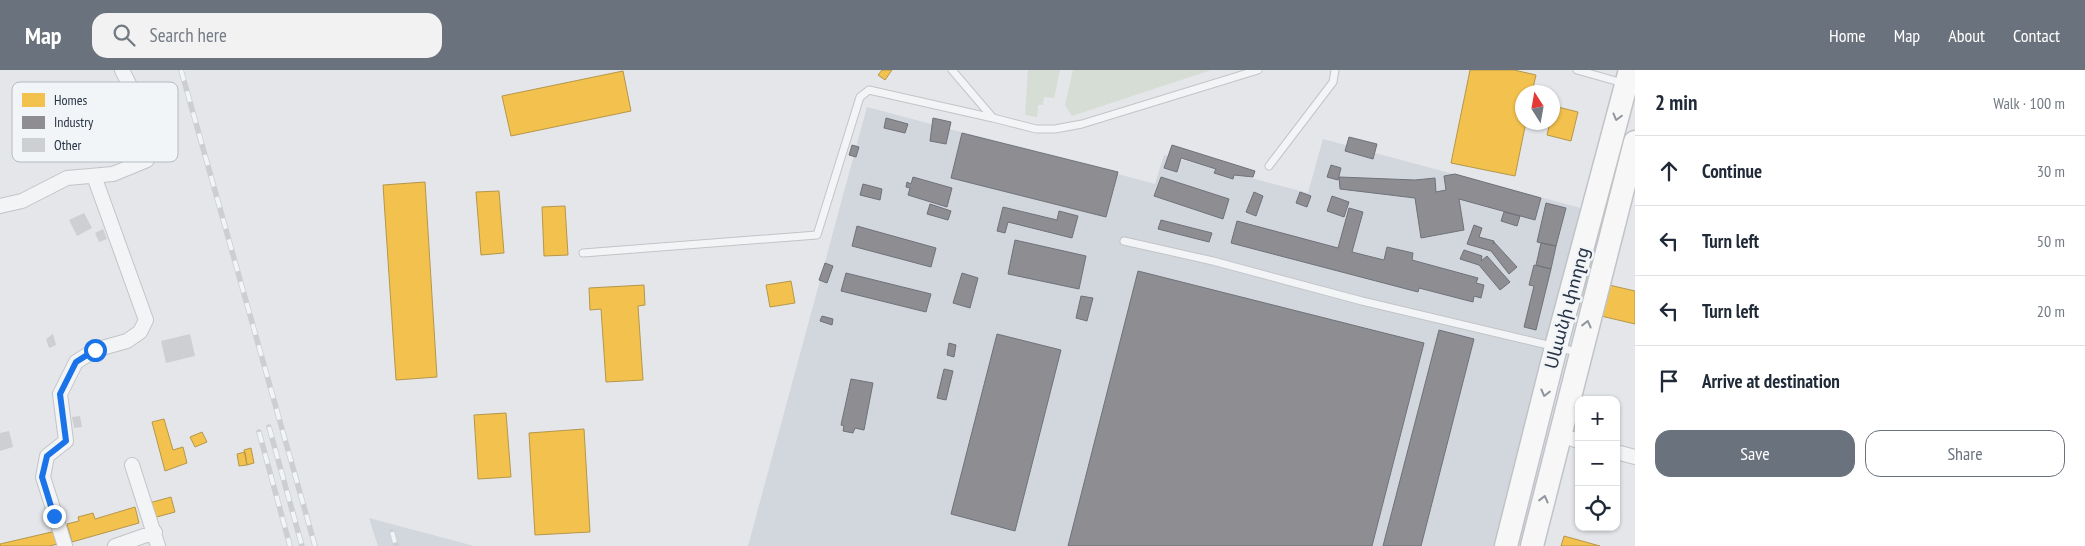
<!DOCTYPE html>
<meta charset="utf-8">
<style>
:root{--surface:#fff;--page:#f2f2f3;--text:#1f2937;--muted:#747a83;--line:#e0e1e3;--accent:#6a727e}
body{margin:0;font-family:"PT Sans Narrow","Noto Sans Armenian",sans-serif;background:var(--page);color:var(--text)}
.controls{position:absolute;right:15px;bottom:15px;display:grid;overflow:hidden;border-radius:10px;box-shadow:0 1px 4px #0004}
.controls button{width:45px;height:45px;display:grid;place-items:center;padding:0;border:0;border-bottom:1px solid var(--line);background:var(--surface);color:var(--text);font:25px sans-serif}
.compass{position:absolute;left:1515px;top:15px;width:45px;height:45px;border-radius:50%;background:var(--surface);box-shadow:0 1px 4px #0004;rotate:349deg}
.stop{position:absolute;width:15px;height:15px;margin:-11px;border:4px solid #1a73e8;border-radius:50%;background:#fff}
.stop.end{background:#1a73e8;border-color:#fff;box-shadow:0 1px 5px #0008}
.list{margin:0;padding:0;list-style:none}
h2{display:flex;justify-content:space-between;align-items:center;height:65px;margin:0;padding:0 20px;font-size:21px}
h2 small{font-size:16px;font-weight:400;color:var(--muted)}
.list li{display:grid;grid-template-columns:32px 1fr auto;gap:15px;align-items:center;box-sizing:border-box;height:70px;padding:0 20px;border-top:1px solid var(--line)}
.list b{display:block;font-size:19px;white-space:nowrap}
.list em{font-size:16px;font-style:normal;color:var(--muted)}
.actions{display:flex;gap:10px;padding:15px 20px}
.actions a{flex:1;padding:11px 0;border:1px solid var(--accent);border-radius:15px;text-align:center;font-size:18px;color:var(--accent)}
.actions .main{background:var(--accent);color:#fff}
.icon{flex:none;width:28px;height:28px;fill:none;stroke:currentColor;stroke-width:2;stroke-linecap:round;stroke-linejoin:round}
.map{position:relative;flex:none;width:1635px;height:476px;overflow:hidden}
header{display:flex;align-items:center;gap:30px;box-sizing:border-box;height:70px;padding:0 25px;background:var(--accent);color:#fff}
header strong{font-size:24px}
nav{display:flex;gap:28px;margin-inline-start:auto;font-size:18px}
.search{width:350px;height:45px;background:var(--page);display:flex;align-items:center;gap:12px;box-sizing:border-box;padding:0 18px;border-radius:15px;color:var(--muted);font-size:19px}
main{display:flex}
aside{flex:1;background:var(--surface)}
.map>svg:first-child{display:block}
.built{fill:#d2d6dd}
.green{fill:#d5ddd4}
.homes{fill:#f2c14e;stroke:#b5974b}
.industry{fill:#8d8d92;stroke:#6f727b}
.building{fill:#cdcfd2}
.lines{fill:none;stroke-linecap:round;stroke-linejoin:round}
.service-casing{stroke:#c2c4c7;stroke-width:9}
.minor-casing{stroke:#c2c4c7;stroke-width:16}
.primary-casing{stroke:#c0c3c7;stroke-width:25}
.service{stroke:#f3f4f6;stroke-width:7}
.minor{stroke:#f3f4f6;stroke-width:14}
.primary{stroke:#f7f7f7;stroke-width:22}
.rail-casing{stroke:#ccced1;stroke-width:5.5}
.rail{stroke:#f2f5f8;stroke-width:4;stroke-dasharray:11;stroke-linecap:butt}
.oneway{stroke:#90969e}
.route{stroke:#1a73e8;stroke-width:6}
.labels{text-anchor:middle;stroke-width:5;stroke-linejoin:round;paint-order:stroke}
.street-label{font-size:18px;fill:#283445;stroke:#f2f5f8}
.key{fill:#f2f5f8;stroke:#b5bbc2;stroke-width:1}
.key-label{font-size:14px;fill:#283445}
</style>
<header>
<strong>Map</strong>
<div class="search"><svg class="icon" aria-label="search" viewBox="0 0 24 24"><circle cx="10" cy="10" r="6"/><path d="M15 15l6 6"/></svg>Search here</div>
<nav><a>Home</a><a>Map</a><a>About</a><a>Contact</a></nav>
</header>
<main>
<div class="map">
<svg width="1635" height="476" viewBox="0 0 1635 476">
<rect width="100%" height="100%" fill="#e4e6e9"/>
<path class="built" d="M 867,37 L 1155,114 L 1164,85 L 1308,123 L 1323,69 L 1588,140 L 1497,476 L 748,476 Z
M 369,448 L 474,476 L 378,476 Z"/>
<path class="green" d="M 1028,0 L 1060,0 L 1054,28 L 1044,27 L 1043,35 L 1038,35 L 1037,47 L 1025,45 Z
M 1073,0 L 1211,0 L 1072,46 L 1065,35 Z"/>
<path class="homes" d="M 882,0 L 892,0 L 885,10 L 878,5 Z
M 1470,0 L 1514,0 L 1536,5 L 1532,22 L 1522,22 L 1522,52 L 1526,52 L 1515,106 L 1451,93 Z
M 623,1 L 631,41 L 511,66 L 502,26 Z
M 1554,36 L 1578,42 L 1571,71 L 1547,65 L 1550,52 L 1552,52 Z
M 425,112 L 437,307 L 396,310 L 383,115 Z
M 499,121 L 504,183 L 481,185 L 476,122 Z
M 565,136 L 568,185 L 544,186 L 542,137 Z
M 791,211 L 795,233 L 770,237 L 766,215 Z
M 644,215 L 645,235 L 638,236 L 643,310 L 606,312 L 601,239 L 590,240 L 589,218 Z
M 1609,215 L 1635,221 L 1635,254 L 1601,246 Z
M 506,343 L 511,407 L 478,409 L 474,345 Z
M 164,349 L 173,380 L 183,377 L 187,393 L 165,401 L 152,352 Z
M 584,359 L 590,462 L 535,465 L 529,363 Z
M 202,362 L 207,372 L 195,377 L 190,367 Z
M 251,378 L 254,393 L 247,395 L 244,380 Z
M 245,382 L 247,395 L 239,396 L 237,384 Z
M 171,427 L 175,442 L 153,448 L 149,433 Z
M 135,437 L 139,453 L 72,472 L 67,454 L 79,451 L 78,447 L 93,443 L 95,449 Z
M 56,461 L 58,474 L 49,476 L 0,476 L 0,474 Z
M 1564,466 L 1600,476 L 1561,476 Z"/>
<path class="industry" d="M 886,48 L 908,54 L 905,63 L 884,58 Z
M 933,48 L 951,52 L 946,74 L 930,71 Z
M 962,63 L 1118,102 L 1106,147 L 951,108 Z
M 1349,67 L 1377,74 L 1373,89 L 1345,81 Z
M 852,75 L 859,77 L 856,87 L 849,85 Z
M 1172,75 L 1255,101 L 1253,107 L 1234,105 L 1233,109 L 1214,103 L 1216,99 L 1181,88 L 1177,102 L 1164,98 Z
M 1331,95 L 1341,98 L 1338,110 L 1327,107 Z
M 1455,104 L 1541,128 L 1535,150 L 1459,129 L 1464,160 L 1421,168 L 1415,128 L 1340,119 L 1339,107 L 1415,110 L 1435,108 L 1436,122 L 1446,120 L 1444,106 Z
M 913,107 L 952,118 L 947,137 L 908,125 L 910,118 L 906,117 L 907,112 L 911,114 Z
M 1161,107 L 1229,129 L 1223,149 L 1154,126 Z
M 863,114 L 882,119 L 880,130 L 860,125 Z
M 1254,122 L 1263,126 L 1256,146 L 1246,142 Z
M 1300,122 L 1311,126 L 1307,137 L 1296,133 Z
M 1332,126 L 1349,132 L 1344,147 L 1327,141 Z
M 1546,133 L 1566,138 L 1556,176 L 1537,172 Z
M 930,134 L 951,141 L 948,150 L 927,144 Z
M 1003,137 L 1057,150 L 1059,141 L 1078,146 L 1072,168 L 1008,152 L 1005,163 L 997,161 Z
M 1349,138 L 1363,142 L 1352,182 L 1384,190 L 1387,177 L 1413,183 L 1412,190 L 1478,208 L 1476,213 L 1484,215 L 1481,228 L 1474,226 L 1473,232 L 1419,218 L 1418,222 L 1231,173 L 1237,151 L 1338,178 Z
M 1504,142 L 1520,146 L 1517,156 L 1501,151 Z
M 1161,150 L 1212,163 L 1209,172 L 1158,159 Z
M 1474,155 L 1482,158 L 1479,167 L 1494,171 L 1493,174 L 1494,172 L 1517,197 L 1509,204 L 1491,181 L 1467,174 Z
M 857,156 L 936,178 L 931,197 L 852,176 Z
M 1015,170 L 1086,186 L 1079,219 L 1008,204 Z
M 1541,173 L 1556,176 L 1551,199 L 1536,195 Z
M 1464,180 L 1482,186 L 1481,191 L 1487,186 L 1510,212 L 1500,220 L 1479,195 L 1460,189 Z
M 825,193 L 833,196 L 827,213 L 819,210 Z
M 1534,195 L 1551,199 L 1536,260 L 1524,257 L 1534,216 L 1529,215 Z
M 1138,201 L 1424,273 L 1372,476 L 1068,476 Z
M 846,203 L 931,224 L 926,242 L 841,221 Z
M 962,203 L 978,208 L 970,238 L 953,233 Z
M 1081,226 L 1093,228 L 1087,251 L 1076,248 Z
M 822,246 L 833,249 L 832,255 L 820,251 Z
M 1439,260 L 1474,269 L 1421,476 L 1383,476 Z
M 997,264 L 1061,280 L 1015,461 L 951,444 Z
M 949,273 L 956,275 L 954,287 L 947,285 Z
M 944,299 L 953,301 L 946,330 L 937,328 Z
M 851,309 L 873,313 L 864,360 L 855,358 L 853,363 L 843,361 L 844,356 L 841,355 Z"/>
<path class="building" d="M 84,143 L 92,158 L 77,166 L 69,150 Z
M 103,159 L 107,169 L 99,172 L 95,163 Z
M 53,264 L 56,275 L 49,278 L 46,269 Z
M 190,264 L 195,286 L 166,293 L 161,271 Z
M 80,346 L 82,357 L 74,358 L 72,347 Z
M 9,361 L 13,377 L 0,381 L 0,363 Z"/>
<g class="lines">
<g class="service-casing">
<path id="service" d="M 952,0 L 993,48 L 1036,59 L 1055,59 L 1082,54 L 1258,0
M 1577,0 L 1623,13
M 1269,96 L 1333,12 L 1335,0
M 1124,171 L 1213,191 L 1362,231 L 1577,282
M 583,183 L 817,165 L 860,27 L 869,20 L 993,48"/>
</g>
<g class="minor-casing">
<path id="minor" d="M 0,136 L 22,131 L 67,108 L 113,104 L 147,90 L 151,78 L 144,44 L 122,0
M 1560,365 L 1579,371
M 1616,382 L 1635,387
M 132,395 L 158,476
M 65,476 L 43,407 L 47,386 L 66,371 L 60,324 L 76,292 L 95,280 L 127,271 L 140,262 L 146,250 L 94,106
M 115,476 L 155,462"/>
</g>
<g class="primary-casing">
<path id="primary" d="M 1506,476 L 1556,277 L 1630,0
M 1532,476 L 1635,72"/>
</g>
<use href="#service" class="service"/>
<use href="#minor" class="minor"/>
<use href="#primary" class="primary"/>
<g class="rail-casing">
<path id="rail" d="M 181,0 L 315,476
M 269,357 L 302,476
M 259,362 L 290,476
M 392,462 L 396,476"/>
</g>
<use href="#rail" class="rail"/>
</g>
<defs><path id="oneway-chevron" d="M-2-3.5L2.5 0L-2 3.5" fill="none" stroke-width="1.6" stroke-linecap="round" stroke-linejoin="round" transform="scale(1.25)"/></defs>
<g class="oneway">
<use href="#oneway-chevron" transform="translate(1617 47) rotate(105)"/>
<use href="#oneway-chevron" transform="translate(1587 254) rotate(-76)"/>
<use href="#oneway-chevron" transform="translate(1545 323) rotate(104)"/>
<use href="#oneway-chevron" transform="translate(1544 429) rotate(-76)"/>
</g>
<g class="lines">
<path class="route" d="M 54,446 L 42,407 L 47,386 L 66,371 L 60,324 L 76,292 L 95,280"/>
</g>
<g class="labels">
<g class="street-label">
<text transform="translate(1567 238) rotate(-75)" y="6">Սևանի փողոց</text>
</g>
</g>
<rect x="12" y="12" width="166" height="80" rx="8" class="key"/>
<rect x="22" y="23" width="23" height="14" fill="#f2c14e"/>
<rect x="22" y="46" width="23" height="13" fill="#8d8d92"/>
<rect x="22" y="68" width="23" height="14" fill="#cdcfd2"/>
<g class="key-label">
<text x="54" y="35">Homes</text>
<text x="54" y="57">Industry</text>
<text x="54" y="80">Other</text>
</g>
</svg>
<div class="controls">
<button>+</button>
<button>−</button>
<button><svg class="icon" aria-label="locate" viewBox="0 0 24 24"><circle cx="12" cy="12" r="6"/><path d="M12 2v4M12 18v4M2 12h4M18 12h4"/></svg></button>
</div>
<svg class="compass" viewBox="-18 -18 36 36"><path d="M0-13l5 13h-10z" fill="#e53935"/><path d="M0 13l5-13h-10z" fill="#747a83"/></svg>
<div class="stop" style="left:95px;top:280px"></div>
<div class="stop end" style="left:54px;top:446px"></div>
</div>
<aside>
<h2>2 min<small>Walk · 100 m</small></h2>
<ul class="list">
<li><svg class="icon" aria-label="ahead" viewBox="0 0 24 24"><path d="M12 20V5M6 11l6-6 6 6"/></svg><div><b>Continue</b></div><em>30 m</em></li>
<li><svg class="icon" aria-label="left" viewBox="0 0 24 24"><path d="M17 20v-9H6M10 6l-5 5 5 5"/></svg><div><b>Turn left</b></div><em>50 m</em></li>
<li><svg class="icon" aria-label="left" viewBox="0 0 24 24"><path d="M17 20v-9H6M10 6l-5 5 5 5"/></svg><div><b>Turn left</b></div><em>20 m</em></li>
<li><svg class="icon" aria-label="arrive" viewBox="0 0 24 24"><path d="M6 21V4h12l-3 4 3 4H6"/></svg><div><b>Arrive at destination</b></div></li>
</ul>
<div class="actions"><a class="main">Save</a><a>Share</a></div>
</aside>
</main>
